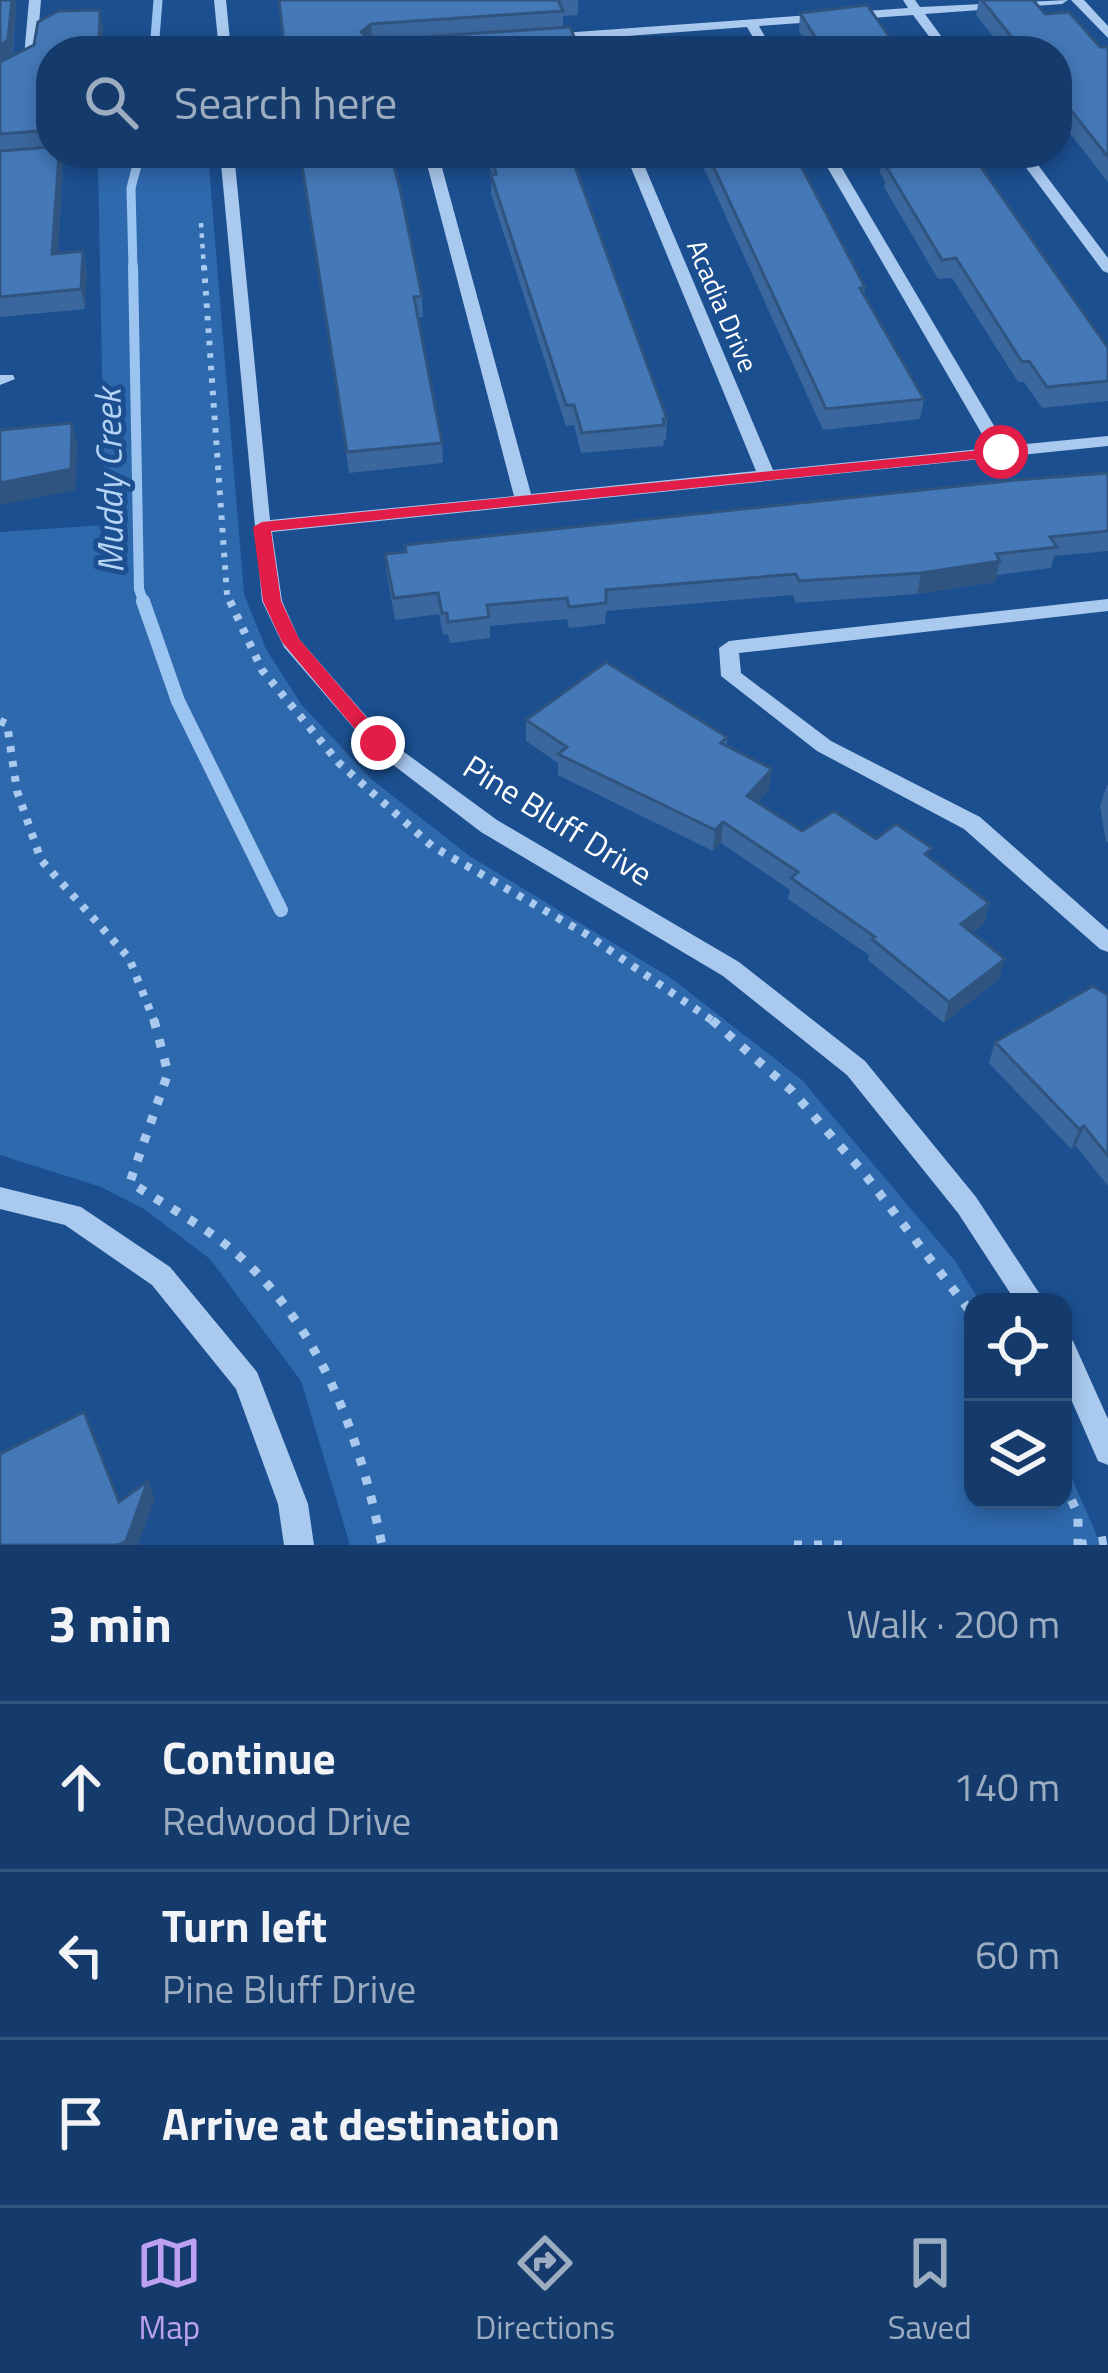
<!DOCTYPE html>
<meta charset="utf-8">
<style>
:root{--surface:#143b6b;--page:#214673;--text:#f1f3f6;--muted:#9dadc1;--line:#33557e;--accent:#bca0f2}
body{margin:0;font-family:"Titillium Web",sans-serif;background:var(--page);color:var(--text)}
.controls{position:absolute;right:36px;bottom:36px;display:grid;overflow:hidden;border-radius:24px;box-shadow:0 6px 18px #0003}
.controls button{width:108px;height:108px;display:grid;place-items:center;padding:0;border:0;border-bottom:3px solid var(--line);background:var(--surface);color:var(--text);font:60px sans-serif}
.stop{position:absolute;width:36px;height:36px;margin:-27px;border:9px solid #e11d48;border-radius:50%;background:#fff}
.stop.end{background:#e11d48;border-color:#fff;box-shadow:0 3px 12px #0008}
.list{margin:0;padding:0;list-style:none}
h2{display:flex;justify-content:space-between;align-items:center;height:156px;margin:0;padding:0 48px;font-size:51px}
h2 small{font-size:39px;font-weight:400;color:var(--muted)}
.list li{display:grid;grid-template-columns:78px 1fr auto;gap:36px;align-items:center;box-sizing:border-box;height:168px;padding:0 48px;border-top:3px solid var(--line)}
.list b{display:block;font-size:45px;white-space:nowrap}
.list p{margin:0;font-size:39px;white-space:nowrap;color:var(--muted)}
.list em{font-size:39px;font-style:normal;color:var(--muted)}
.icon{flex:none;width:66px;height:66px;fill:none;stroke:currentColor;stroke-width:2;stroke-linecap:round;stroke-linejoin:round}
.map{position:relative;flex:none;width:1108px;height:1545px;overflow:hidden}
.search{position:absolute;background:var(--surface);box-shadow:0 6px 18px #0003;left:36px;right:36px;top:36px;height:132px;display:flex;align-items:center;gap:30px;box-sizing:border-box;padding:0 42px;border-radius:48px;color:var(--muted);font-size:45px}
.sheet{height:660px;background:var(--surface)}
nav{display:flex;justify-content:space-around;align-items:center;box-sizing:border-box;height:168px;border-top:3px solid var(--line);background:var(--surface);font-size:33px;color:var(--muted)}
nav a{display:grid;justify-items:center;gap:6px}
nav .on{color:var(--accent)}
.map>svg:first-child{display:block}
.green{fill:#2e69ad}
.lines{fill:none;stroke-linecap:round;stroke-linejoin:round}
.stream-far2{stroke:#9cc4f0;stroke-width:9}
.stream-far1{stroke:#9cc4f0;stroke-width:10}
.stream{stroke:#9cc4f0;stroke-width:14}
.path-far3{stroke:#a9c9ee;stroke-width:4.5;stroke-dasharray:4.5 6;stroke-linecap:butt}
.path-far2{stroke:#a9c9ee;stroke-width:6;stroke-dasharray:4.5 8;stroke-linecap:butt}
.path-far1{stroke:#a9c9ee;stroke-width:8;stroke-dasharray:6 9;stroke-linecap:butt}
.path{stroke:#a9c9ee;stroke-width:9;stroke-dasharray:8 12;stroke-linecap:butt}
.minor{fill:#a9c9ee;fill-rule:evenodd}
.wall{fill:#3a679d}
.shaded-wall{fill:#305480}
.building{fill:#4478b7;stroke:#305480;stroke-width:3}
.route{fill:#e11d48}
.labels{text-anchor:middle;stroke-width:10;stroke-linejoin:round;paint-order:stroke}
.far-street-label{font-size:27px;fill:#fff;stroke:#1b4f8f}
.street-label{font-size:33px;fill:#fff;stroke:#1b4f8f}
.water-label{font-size:36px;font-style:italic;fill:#b5d3f5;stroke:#1b4f8f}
</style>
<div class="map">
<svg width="1108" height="1545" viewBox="0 0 1108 1545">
<rect width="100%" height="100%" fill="#1b4f8f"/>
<path class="green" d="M 208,155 L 244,594 L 266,649 L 301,704 L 371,779 L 471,857 L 671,978 L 802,1080 L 955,1261 L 980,1302 L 973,1302 L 973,1500 L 1063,1500 L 1063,1458 L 1101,1545 L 350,1545 L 301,1381 L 210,1259 L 144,1209 L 101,1187 L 0,1155 L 0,532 L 105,525 L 98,164 Z"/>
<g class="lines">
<path class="stream-far2" d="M 154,51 L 158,0
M 133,269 L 131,188 L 137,165"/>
<path class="stream-far1" d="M 133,266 L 139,589 L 144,604"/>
<path class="stream" d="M 143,601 L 178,701 L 281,910"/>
<path class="path-far3" d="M 201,223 L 204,269"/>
<path class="path-far2" d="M 204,266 L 227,595 L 231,604"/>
<path class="path-far1" d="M 230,601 L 262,670 L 339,763 L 432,846 L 586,934 L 716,1023
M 0,721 L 7,724 L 17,791 L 41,860 L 129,958 L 155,1023"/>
<path class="path" d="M 154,1020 L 168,1073 L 130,1182 C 163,1204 199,1223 230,1248 C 320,1323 359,1434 382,1545
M 712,1020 L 792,1091 L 863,1172 L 973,1315
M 1063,1482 L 1078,1514 L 1078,1545
M 794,1545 L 844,1545
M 1079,1545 L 1108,1540"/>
<path class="minor" d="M 29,0 L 41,0 L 36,59 L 0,78 L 0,69 L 24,57 Z
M 214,0 L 226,0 L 231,51 L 219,51 Z
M 903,0 L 915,0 L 920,7 L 1068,0 L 1062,4 L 925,14 L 952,51 L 940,51 L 913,15 L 759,26 L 773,51 L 761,51 L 747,27 L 548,42 L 542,38 L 548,34 L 908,8 Z
M 1071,0 L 1084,0 L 1108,26 L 1108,38 Z
M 60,153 L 119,153 L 112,157 L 0,166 L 0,158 Z
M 220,153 L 234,153 L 270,520 L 514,496 L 424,153 L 438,153 L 531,494 L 756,471 L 625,153 L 639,153 L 773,470 L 990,448 L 819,153 L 833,153 L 1006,446 L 1108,436 L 1108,446 L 272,532 L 282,601 L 299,639 L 385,738 L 497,820 L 739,962 L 865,1061 L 976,1197 L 1045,1302 L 1016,1302 L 958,1213 L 847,1075 L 723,976 L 481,832 L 371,748 L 284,647 L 262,601 Z
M 1015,153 L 1029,153 L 1108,258 L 1108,273 L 1103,271 Z
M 0,375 L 13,375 L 15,379 L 0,385 Z
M 1108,599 L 1108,611 L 739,653 L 741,673 L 831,741 L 980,817 L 1108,930 L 1108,952 L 1100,949 L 964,829 L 817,751 L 721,676 L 719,648 L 729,641 Z
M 0,1187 L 81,1207 L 170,1267 L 257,1372 L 308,1504 L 314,1545 L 284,1545 L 278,1504 L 236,1389 L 152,1285 L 65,1225 L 0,1209 Z
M 1063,1337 L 1073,1341 L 1108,1419 L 1108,1465 L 1098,1461 L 1063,1381 Z"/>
</g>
<path class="wall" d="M 0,0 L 15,0 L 16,6 L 13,55 L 100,10 L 103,28 L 103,51 L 51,51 L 51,153 L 63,165 L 58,254 L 83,251 L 87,271 L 85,309 L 0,317 Z
M 279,0 L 578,0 L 578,15 L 563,16 L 563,27 L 285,51 Z
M 979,0 L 1033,0 L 1045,14 L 1100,47 L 1108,47 L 1108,182 L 1057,117 L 1057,51 L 1005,51 L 976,15 Z
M 800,13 L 899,51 L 811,51 L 799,31 Z
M 300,153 L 422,296 L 423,317 L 418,317 L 442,443 L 443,463 L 349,473 Z
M 485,153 L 570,153 L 667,419 L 666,440 L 664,440 L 663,446 L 581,453 L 574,425 L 566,426 L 491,194 L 492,175 Z
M 697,153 L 794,153 L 865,287 L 864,294 L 924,399 L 920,419 L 823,430 Z
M 873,153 L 971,153 L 1108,348 L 1108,401 L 1042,408 L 1024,382 L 1018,382 L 952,278 L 938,279 L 884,187 L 885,181 L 880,173 L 881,165 Z
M 1108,473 L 1108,551 L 1054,556 L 1051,568 L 997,575 L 995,582 L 917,594 L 796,603 L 793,595 L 606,611 L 605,624 L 569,628 L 567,619 L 490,626 L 490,638 L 450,643 L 448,634 L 443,635 L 439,614 L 395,620 L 387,575 L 385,554 Z
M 526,720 L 727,737 L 727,746 L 769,790 L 757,803 L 802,831 L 876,839 L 930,858 L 989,903 L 984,924 L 972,933 L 999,979 L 944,1023 L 868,960 L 869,955 L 788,899 L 790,890 L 721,843 L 713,851 L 558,775 L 558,763 L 526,741 Z
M 1107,785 L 1108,785 L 1108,842 L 1106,842 L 1100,806 Z
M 1108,995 L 1108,1186 L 1076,1146 L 1071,1149 L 989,1063 L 995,1042 Z"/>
<path class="shaded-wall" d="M 12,0 L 15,0 L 16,6 L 12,58 L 0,66 L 0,45 Z
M 100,10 L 103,28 L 103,51 L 99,51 Z
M 371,24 L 373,43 L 361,32 Z
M 59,153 L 61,153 L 63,165 L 57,274 L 52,254 Z
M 83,251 L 87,271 L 85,309 L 81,289 Z
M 72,423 L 77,443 L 76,490 L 0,505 L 0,483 Z
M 1000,561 L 995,582 L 917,594 L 921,573 Z
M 772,769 L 769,790 L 744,817 L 747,796 Z
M 723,822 L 721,843 L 713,851 L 715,830 Z
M 989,903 L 984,924 L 956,945 L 961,924 Z
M 1005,959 L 999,979 L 944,1023 L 949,1002 Z
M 1084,1126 L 1076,1146 L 1071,1149 L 1079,1129 Z
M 148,1481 L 155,1498 L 138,1545 L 118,1545 Z"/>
<path class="building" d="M 0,0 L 12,0 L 8,40 L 0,45 Z
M 279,0 L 558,0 L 563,11 L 371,24 L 361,32 L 366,37 L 424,37 L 570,27 L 580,51 L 285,51 Z
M 982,0 L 1033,0 L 1045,14 L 1069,12 L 1100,47 L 1108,47 L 1108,157 L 1057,93 L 1057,51 L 1023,51 Z
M 867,5 L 899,51 L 824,51 L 800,13 Z
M 100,10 L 99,51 L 51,51 L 51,130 L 0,134 L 0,62 L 34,45 L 38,22 L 58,11 Z
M 700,39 L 718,51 L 659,50 Z
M 51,147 L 51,153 L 59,153 L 52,254 L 83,251 L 81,289 L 0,297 L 0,151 Z
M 300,153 L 376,153 L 377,160 L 392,159 L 400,189 L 422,296 L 414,297 L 442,443 L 347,452 Z
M 491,153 L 570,153 L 667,419 L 663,419 L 664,425 L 582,433 L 574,405 L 566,405 L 491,175 L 496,174 Z
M 707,153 L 794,153 L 865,287 L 860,288 L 924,399 L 826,409 Z
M 883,153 L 971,153 L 1108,348 L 1108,381 L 1047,387 L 1029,361 L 1022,362 L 956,258 L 942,260 L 887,168 L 891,167 Z
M 72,423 L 71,469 L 0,483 L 0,430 Z
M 1108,473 L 1108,531 L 1050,537 L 1057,547 L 996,554 L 1000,561 L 921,573 L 799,581 L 796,574 L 606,590 L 606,603 L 569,607 L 567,598 L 487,605 L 489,617 L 448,622 L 447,613 L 442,613 L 438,593 L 394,598 L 385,554 L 406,552 L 405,545 L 423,543 L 1016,480 Z
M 606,662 L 727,737 L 721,743 L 772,769 L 747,796 L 802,831 L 834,811 L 876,839 L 896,824 L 932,848 L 925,854 L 989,903 L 961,924 L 1005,959 L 949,1002 L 872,939 L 875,937 L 791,878 L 798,872 L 723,822 L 715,830 L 558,754 L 567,747 L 526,720 Z
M 1093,986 L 1108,995 L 1108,1156 L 1084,1126 L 1079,1129 L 995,1042 Z
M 84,1412 L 119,1502 L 148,1481 L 126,1541 L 118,1545 L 0,1545 L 0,1454 Z"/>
<path class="route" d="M 1001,448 L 1009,452 L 1006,456 L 271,531 L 281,601 L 299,639 L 384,738 L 387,743 L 378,750 L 371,748 L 282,642 L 263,601 L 253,527 L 262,522 Z"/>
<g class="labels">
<g class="far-street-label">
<text transform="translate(722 306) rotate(67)" y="9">Acadia Drive</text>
</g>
<g class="street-label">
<text transform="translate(558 820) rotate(32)" y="12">Pine Bluff Drive</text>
</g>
<g class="water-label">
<text transform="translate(109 481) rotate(-91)" y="13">Muddy Creek</text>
</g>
</g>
</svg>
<div class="controls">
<button><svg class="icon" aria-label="locate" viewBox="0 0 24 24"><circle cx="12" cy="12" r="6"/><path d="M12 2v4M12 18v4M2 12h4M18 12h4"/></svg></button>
<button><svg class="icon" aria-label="layers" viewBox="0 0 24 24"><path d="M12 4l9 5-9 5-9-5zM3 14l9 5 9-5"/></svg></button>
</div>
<div class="stop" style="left:1001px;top:452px"></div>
<div class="stop end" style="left:378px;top:743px"></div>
<div class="search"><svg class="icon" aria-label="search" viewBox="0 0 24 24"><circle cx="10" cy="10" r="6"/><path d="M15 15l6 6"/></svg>Search here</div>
</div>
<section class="sheet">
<h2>3 min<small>Walk · 200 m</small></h2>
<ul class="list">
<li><svg class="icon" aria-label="ahead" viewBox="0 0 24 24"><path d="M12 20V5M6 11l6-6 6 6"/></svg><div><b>Continue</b><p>Redwood Drive</p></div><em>140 m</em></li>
<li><svg class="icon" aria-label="left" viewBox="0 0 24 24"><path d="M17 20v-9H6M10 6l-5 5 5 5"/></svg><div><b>Turn left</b><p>Pine Bluff Drive</p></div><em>60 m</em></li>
<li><svg class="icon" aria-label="arrive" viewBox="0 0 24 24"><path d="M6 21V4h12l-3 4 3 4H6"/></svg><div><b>Arrive at destination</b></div></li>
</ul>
</section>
<nav>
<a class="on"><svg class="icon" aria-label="map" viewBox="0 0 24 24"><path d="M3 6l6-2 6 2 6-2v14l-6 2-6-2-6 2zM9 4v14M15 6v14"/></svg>Map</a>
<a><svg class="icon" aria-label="directions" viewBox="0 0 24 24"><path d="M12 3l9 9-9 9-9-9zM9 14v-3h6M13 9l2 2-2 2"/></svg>Directions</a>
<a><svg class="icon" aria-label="saved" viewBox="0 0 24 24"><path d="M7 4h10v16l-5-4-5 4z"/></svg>Saved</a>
</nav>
